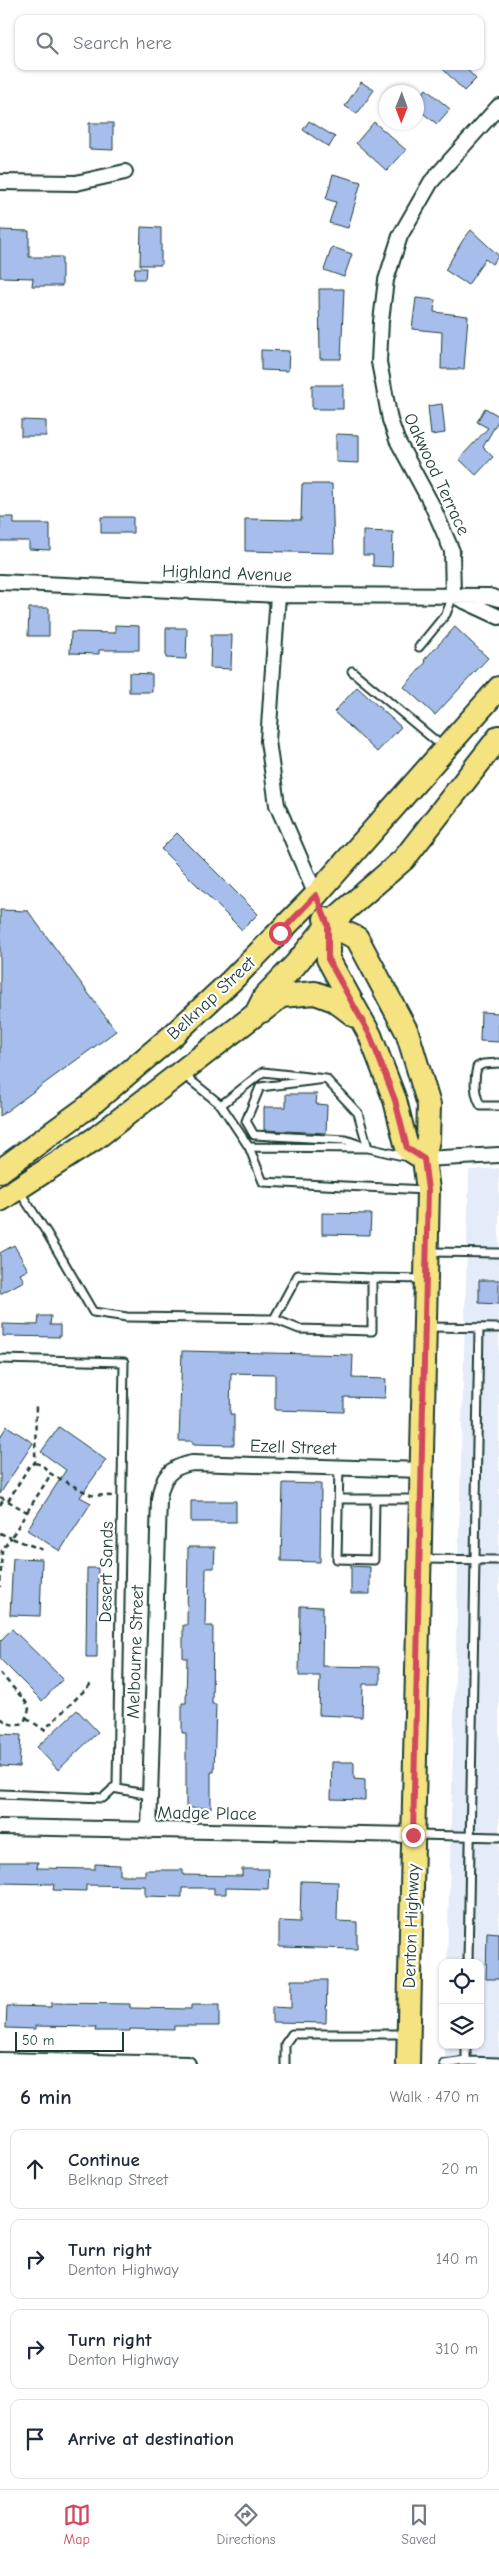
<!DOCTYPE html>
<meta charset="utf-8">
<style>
:root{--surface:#fff;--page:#f6f6f7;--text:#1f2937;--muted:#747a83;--line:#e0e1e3;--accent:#d1495b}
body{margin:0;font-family:"Comic Neue",sans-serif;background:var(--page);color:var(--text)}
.controls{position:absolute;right:15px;bottom:15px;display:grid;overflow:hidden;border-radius:10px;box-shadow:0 1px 4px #0004}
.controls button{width:45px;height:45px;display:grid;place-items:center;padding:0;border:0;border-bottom:1px solid var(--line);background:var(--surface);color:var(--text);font:25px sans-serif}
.compass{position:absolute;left:379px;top:85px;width:45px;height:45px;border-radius:50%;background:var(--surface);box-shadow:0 1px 4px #0004;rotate:181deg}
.scale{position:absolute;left:15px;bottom:12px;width:109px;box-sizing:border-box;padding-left:5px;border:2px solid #1f3d34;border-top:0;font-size:14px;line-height:18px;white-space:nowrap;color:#1f3d34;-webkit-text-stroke:4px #fff;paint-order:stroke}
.stop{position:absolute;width:15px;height:15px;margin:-11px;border:4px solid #d1495b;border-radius:50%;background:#fff}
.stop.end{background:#d1495b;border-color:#fff;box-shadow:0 1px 5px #0008}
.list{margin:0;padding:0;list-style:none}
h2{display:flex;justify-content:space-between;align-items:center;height:65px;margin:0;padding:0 20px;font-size:21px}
h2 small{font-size:16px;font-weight:400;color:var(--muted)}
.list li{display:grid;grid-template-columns:32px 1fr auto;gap:15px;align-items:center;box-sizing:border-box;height:80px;margin:0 10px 10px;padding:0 10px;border:1px solid var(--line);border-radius:10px}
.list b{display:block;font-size:19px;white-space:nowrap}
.list p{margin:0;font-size:16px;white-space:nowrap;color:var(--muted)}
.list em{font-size:16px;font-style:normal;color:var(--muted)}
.icon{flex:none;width:28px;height:28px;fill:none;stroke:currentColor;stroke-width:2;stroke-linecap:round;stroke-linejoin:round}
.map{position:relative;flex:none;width:499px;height:2064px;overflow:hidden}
.search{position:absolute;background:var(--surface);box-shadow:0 1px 4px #0004;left:15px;right:15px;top:15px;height:55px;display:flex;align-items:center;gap:12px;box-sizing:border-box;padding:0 18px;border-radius:10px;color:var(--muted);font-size:19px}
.sheet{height:425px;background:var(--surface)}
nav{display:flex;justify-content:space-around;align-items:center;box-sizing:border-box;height:70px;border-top:1px solid var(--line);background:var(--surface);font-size:14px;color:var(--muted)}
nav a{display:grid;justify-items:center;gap:2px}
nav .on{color:var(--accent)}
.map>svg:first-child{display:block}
.built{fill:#e5ecf9}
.building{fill:#a7beec;stroke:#1f3d34}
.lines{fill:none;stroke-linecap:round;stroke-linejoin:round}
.service-casing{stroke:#1f3d34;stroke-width:11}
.minor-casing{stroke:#1f3d34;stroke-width:18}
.primary-casing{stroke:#1f3d34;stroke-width:26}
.path{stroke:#1f3d34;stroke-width:2.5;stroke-dasharray:5 4;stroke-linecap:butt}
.service{stroke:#fff;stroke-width:7}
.minor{stroke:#fff;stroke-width:14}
.primary{stroke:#f5e382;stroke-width:22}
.route{stroke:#d1495b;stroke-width:6}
.labels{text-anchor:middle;stroke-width:4.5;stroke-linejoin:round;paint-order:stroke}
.street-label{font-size:18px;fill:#1f3d34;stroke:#fff}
</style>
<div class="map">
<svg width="499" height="2064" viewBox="0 0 499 2064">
<rect width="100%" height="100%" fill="#fff"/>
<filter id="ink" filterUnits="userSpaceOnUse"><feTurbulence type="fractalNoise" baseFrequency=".02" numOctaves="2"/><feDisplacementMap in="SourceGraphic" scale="10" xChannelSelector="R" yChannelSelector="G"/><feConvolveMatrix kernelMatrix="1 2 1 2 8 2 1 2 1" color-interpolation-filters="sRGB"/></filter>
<g filter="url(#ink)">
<path class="built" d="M 499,1168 L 499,2064 L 445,2064 L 445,2045 L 480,2045 L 480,1963 L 447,1963 L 469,1170 Z"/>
<path class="building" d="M 440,66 L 464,66 L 476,79 L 464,91 Z
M 361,82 L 374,90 L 357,114 L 345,106 Z
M 426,89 L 450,109 L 437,124 L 416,108 L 416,101 Z
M 309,121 L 335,137 L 329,147 L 303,130 Z
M 374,122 L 406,150 L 387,171 L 356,143 Z
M 89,123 L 113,123 L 113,150 L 89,149 Z
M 333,174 L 361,182 L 348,228 L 329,223 L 336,202 L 326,199 Z
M 141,227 L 161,228 L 161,265 L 140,265 Z
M 0,230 L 29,231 L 29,257 L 62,257 L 62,286 L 32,286 L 33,278 L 0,277 Z
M 471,230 L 499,256 L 492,264 L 485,259 L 468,285 L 445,270 L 463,240 Z
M 332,247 L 352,254 L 344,277 L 324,270 Z
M 135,268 L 146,268 L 145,279 L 134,279 Z
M 319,289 L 344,289 L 341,359 L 320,359 Z
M 416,298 L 435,300 L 434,312 L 468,316 L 464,369 L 441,369 L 442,332 L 412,329 Z
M 261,350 L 289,351 L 288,371 L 261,370 Z
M 312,385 L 343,385 L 343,409 L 312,409 Z
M 442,404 L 445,433 L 431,435 L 428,406 Z
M 485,408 L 499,416 L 499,419 L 483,447 L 493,457 L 476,475 L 459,459 L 488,428 L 477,422 Z
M 21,420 L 46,421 L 46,436 L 21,436 Z
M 336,434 L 359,435 L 359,463 L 336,462 Z
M 302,484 L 332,484 L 334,553 L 245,551 L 245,519 L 301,520 Z
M 0,517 L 14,517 L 14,524 L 50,524 L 50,550 L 29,549 L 29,541 L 0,541 Z
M 101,517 L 133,517 L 133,533 L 101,533 Z
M 363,531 L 393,532 L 392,567 L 373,566 L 373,555 L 363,555 Z
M 29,608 L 49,608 L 49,636 L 28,636 Z
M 115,625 L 139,626 L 139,650 L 99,650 L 99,654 L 70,653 L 71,632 L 115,633 Z
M 455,627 L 488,658 L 435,715 L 404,687 L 426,662 L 424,660 Z
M 166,628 L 187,628 L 186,659 L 166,658 Z
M 211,635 L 232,635 L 231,669 L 210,668 Z
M 129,673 L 152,674 L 152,692 L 129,692 Z
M 357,687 L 401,727 L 377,752 L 334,712 Z
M 177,833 L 258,914 L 242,930 L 161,849 Z
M 0,910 L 28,911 L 116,1031 L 0,1116 Z
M 481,1012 L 499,1013 L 499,1042 L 480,1041 Z
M 286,1094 L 317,1094 L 316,1104 L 327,1105 L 326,1133 L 264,1130 L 264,1107 L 286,1107 Z
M 322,1213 L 371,1214 L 370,1235 L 322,1234 Z
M 14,1245 L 28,1270 L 20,1274 L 24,1281 L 0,1294 L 0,1253 Z
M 479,1280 L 499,1280 L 499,1304 L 479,1303 Z
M 39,1316 L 51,1316 L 50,1325 L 60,1325 L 60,1337 L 3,1336 L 3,1324 L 38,1325 Z
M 182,1351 L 353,1355 L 352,1378 L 386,1379 L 385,1398 L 344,1397 L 344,1412 L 275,1410 L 275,1374 L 231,1373 L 230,1414 L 234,1414 L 234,1445 L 193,1444 L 193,1441 L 179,1441 Z
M 7,1426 L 33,1443 L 0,1494 L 0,1437 Z
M 59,1427 L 106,1460 L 80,1497 L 91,1503 L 60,1551 L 27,1530 L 66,1470 L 41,1452 Z
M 283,1483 L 321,1484 L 320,1562 L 281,1561 Z
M 191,1501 L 236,1501 L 236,1522 L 191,1522 Z
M 188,1547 L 215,1547 L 214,1568 L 206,1568 L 205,1626 L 213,1626 L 212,1704 L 216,1704 L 214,1772 L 211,1772 L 211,1808 L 186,1808 L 186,1733 L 182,1733 L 182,1703 L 186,1703 L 187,1658 L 183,1658 L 183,1625 L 187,1625 Z
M 13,1558 L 42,1559 L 40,1616 L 10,1615 Z
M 351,1566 L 370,1567 L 370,1594 L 351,1594 Z
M 87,1568 L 98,1568 L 97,1657 L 86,1657 Z
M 300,1606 L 323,1607 L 322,1666 L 380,1667 L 380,1684 L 363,1684 L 362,1717 L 319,1715 L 320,1676 L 299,1676 Z
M 12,1629 L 63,1679 L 42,1701 L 0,1659 L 0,1641 Z
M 77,1710 L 98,1732 L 58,1770 L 37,1747 Z
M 0,1734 L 21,1735 L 19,1767 L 0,1766 Z
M 332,1762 L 354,1762 L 354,1779 L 365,1780 L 365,1800 L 331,1799 Z
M 0,1862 L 38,1862 L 37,1868 L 95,1869 L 95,1864 L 120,1865 L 120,1875 L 145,1875 L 145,1870 L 183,1870 L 183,1875 L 242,1876 L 242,1869 L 269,1869 L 268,1889 L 226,1888 L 226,1894 L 214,1894 L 214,1888 L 182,1888 L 182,1897 L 145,1896 L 145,1886 L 86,1885 L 86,1891 L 53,1890 L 54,1884 L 0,1883 Z
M 301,1881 L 338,1882 L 337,1921 L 357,1922 L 357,1949 L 279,1947 L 279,1921 L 300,1922 Z
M 487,1932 L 499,1933 L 499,1979 L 486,1979 Z
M 291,1980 L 327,1980 L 326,2023 L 272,2022 L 272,2007 L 291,2008 Z
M 51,2003 L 130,2004 L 130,2008 L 191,2009 L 191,2005 L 219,2005 L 219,2026 L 174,2026 L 174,2030 L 130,2029 L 130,2031 L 95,2031 L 96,2027 L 35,2026 L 35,2029 L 6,2028 L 7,2006 L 51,2007 Z"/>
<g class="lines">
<g class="service-casing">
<path id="service" d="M 419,647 L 446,614 L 453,596
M 352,671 L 443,747
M 499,1063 L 483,1064 L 477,1067 C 474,1079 474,1095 481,1106 L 499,1106
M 184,1075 L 221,1105 L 249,1147 L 368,1148 L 407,1157
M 326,1079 L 260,1087 L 246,1121 L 254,1135 L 346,1140 L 363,1146
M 221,1105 L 263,1072 L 326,1079 L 358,1113 L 368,1148
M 249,1147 L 263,1182 L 426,1190
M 19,1191 L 47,1233 L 93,1312 L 127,1317 L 274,1319 L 299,1329 L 372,1331 L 372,1278 L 298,1275 L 274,1319
M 430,1252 L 499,1253
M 372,1278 L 424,1279
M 428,1327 L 499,1328
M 0,1359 L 124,1362 L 117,1785 L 103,1798 L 0,1794
M 339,1467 L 337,1559 L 374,1560 L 375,1499 L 418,1499
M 339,1499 L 375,1499
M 423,1559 L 499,1560
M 113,1788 L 150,1795
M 417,1835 L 499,1837
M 468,1963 L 479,1328
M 466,2061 L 466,2045
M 285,2064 L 285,2044 L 292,2034 L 405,2034
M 444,2064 L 466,2061 L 499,2062"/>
</g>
<g class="minor-casing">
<path id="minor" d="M 0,182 L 76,183 L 125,172
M 0,582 L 278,595 L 489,596 L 499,599
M 278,595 L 268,741 L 277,805 L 316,895
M 453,596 L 452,551 L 432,505 L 397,440 L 390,420 L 379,362 L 381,321 L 386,280 L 400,236 L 431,182 L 499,106
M 460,599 L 499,617
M 424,1159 L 499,1155
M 0,1827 L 413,1835
M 149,1831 L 159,1499 C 162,1477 170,1467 192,1463 L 422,1470
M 0,2060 L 188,2064"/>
</g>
<g class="primary-casing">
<path id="primary" d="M 325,919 L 328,925 L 328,959 L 370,1035 L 395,1100 L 407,1148 L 424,1159
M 328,925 L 357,938 L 407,1032 L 429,1105 L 428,1139 L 424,1159 L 428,1190 L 408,2064
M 262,1011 L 281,996 L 315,993 L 334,1000 L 355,1016
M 0,1171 L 89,1106 L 172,1036 L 231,981 L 316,895 L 499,688
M 0,1200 L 96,1138 L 256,1014 L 265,996 L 295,965 L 328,925 L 404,859 L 499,737"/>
</g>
<path class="path" d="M 35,1463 L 42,1465 L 51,1474 L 91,1495 L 112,1496
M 0,1497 L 8,1501 L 30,1465 L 35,1463 L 36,1403
M 8,1501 L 27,1512 L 11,1538 L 46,1551
M 0,1505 L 4,1499
M 27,1512 L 51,1474
M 0,1533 L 11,1538 L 2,1550 L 0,1587
M 0,1673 L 26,1702 L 29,1709 L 24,1723 C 13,1726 8,1725 0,1717
M 27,1718 L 44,1730 L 91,1684"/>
<use href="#service" class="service"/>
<use href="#minor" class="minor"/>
<use href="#primary" class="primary"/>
</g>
</g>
<g class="lines" filter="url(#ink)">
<path class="route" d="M 280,933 L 316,895 L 328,925 L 328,959 L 370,1035 L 395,1100 L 407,1148 L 424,1159 L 428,1190 L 413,1835"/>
</g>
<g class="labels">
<g class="street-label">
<text transform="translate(437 474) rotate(65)" y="6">Oakwood Terrace</text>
<text transform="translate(227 573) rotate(2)" y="6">Highland Avenue</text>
<text transform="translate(211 998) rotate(-43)" y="6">Belknap Street</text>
<text transform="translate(293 1447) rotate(2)" y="6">Ezell Street</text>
<text transform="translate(106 1572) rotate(-89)" y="6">Desert Sands</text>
<text transform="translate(135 1652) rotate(-88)" y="6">Melbourne Street</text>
<text transform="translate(207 1813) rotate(1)" y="6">Madge Place</text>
<text transform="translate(411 1926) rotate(-88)" y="6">Denton Highway</text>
</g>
</g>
</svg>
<div class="controls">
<button><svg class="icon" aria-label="locate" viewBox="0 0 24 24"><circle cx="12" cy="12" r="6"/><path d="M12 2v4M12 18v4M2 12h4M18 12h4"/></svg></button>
<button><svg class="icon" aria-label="layers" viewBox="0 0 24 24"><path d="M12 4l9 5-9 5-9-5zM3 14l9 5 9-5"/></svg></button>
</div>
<svg class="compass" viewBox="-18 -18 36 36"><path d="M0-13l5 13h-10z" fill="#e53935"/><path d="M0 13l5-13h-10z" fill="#747a83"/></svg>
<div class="scale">50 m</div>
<div class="stop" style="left:280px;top:933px"></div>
<div class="stop end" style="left:413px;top:1835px"></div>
<div class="search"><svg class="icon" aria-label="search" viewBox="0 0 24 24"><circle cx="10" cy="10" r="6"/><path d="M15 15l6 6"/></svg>Search here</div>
</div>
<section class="sheet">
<h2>6 min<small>Walk · 470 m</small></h2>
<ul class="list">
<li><svg class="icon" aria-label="ahead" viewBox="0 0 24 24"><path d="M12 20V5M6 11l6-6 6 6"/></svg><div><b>Continue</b><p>Belknap Street</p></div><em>20 m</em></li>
<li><svg class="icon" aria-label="right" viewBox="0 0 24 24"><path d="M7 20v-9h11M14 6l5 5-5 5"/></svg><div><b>Turn right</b><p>Denton Highway</p></div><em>140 m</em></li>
<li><svg class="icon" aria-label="right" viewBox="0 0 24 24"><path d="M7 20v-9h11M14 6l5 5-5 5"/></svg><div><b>Turn right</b><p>Denton Highway</p></div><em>310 m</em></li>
<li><svg class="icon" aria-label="arrive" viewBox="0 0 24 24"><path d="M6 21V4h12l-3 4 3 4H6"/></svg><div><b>Arrive at destination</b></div></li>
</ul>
</section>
<nav>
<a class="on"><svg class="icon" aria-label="map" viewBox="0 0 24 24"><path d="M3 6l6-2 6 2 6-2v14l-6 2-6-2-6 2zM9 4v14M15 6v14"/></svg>Map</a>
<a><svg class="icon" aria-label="directions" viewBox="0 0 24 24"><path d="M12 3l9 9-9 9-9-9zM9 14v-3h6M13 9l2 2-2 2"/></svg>Directions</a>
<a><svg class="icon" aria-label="saved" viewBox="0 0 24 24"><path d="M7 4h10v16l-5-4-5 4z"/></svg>Saved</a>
</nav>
